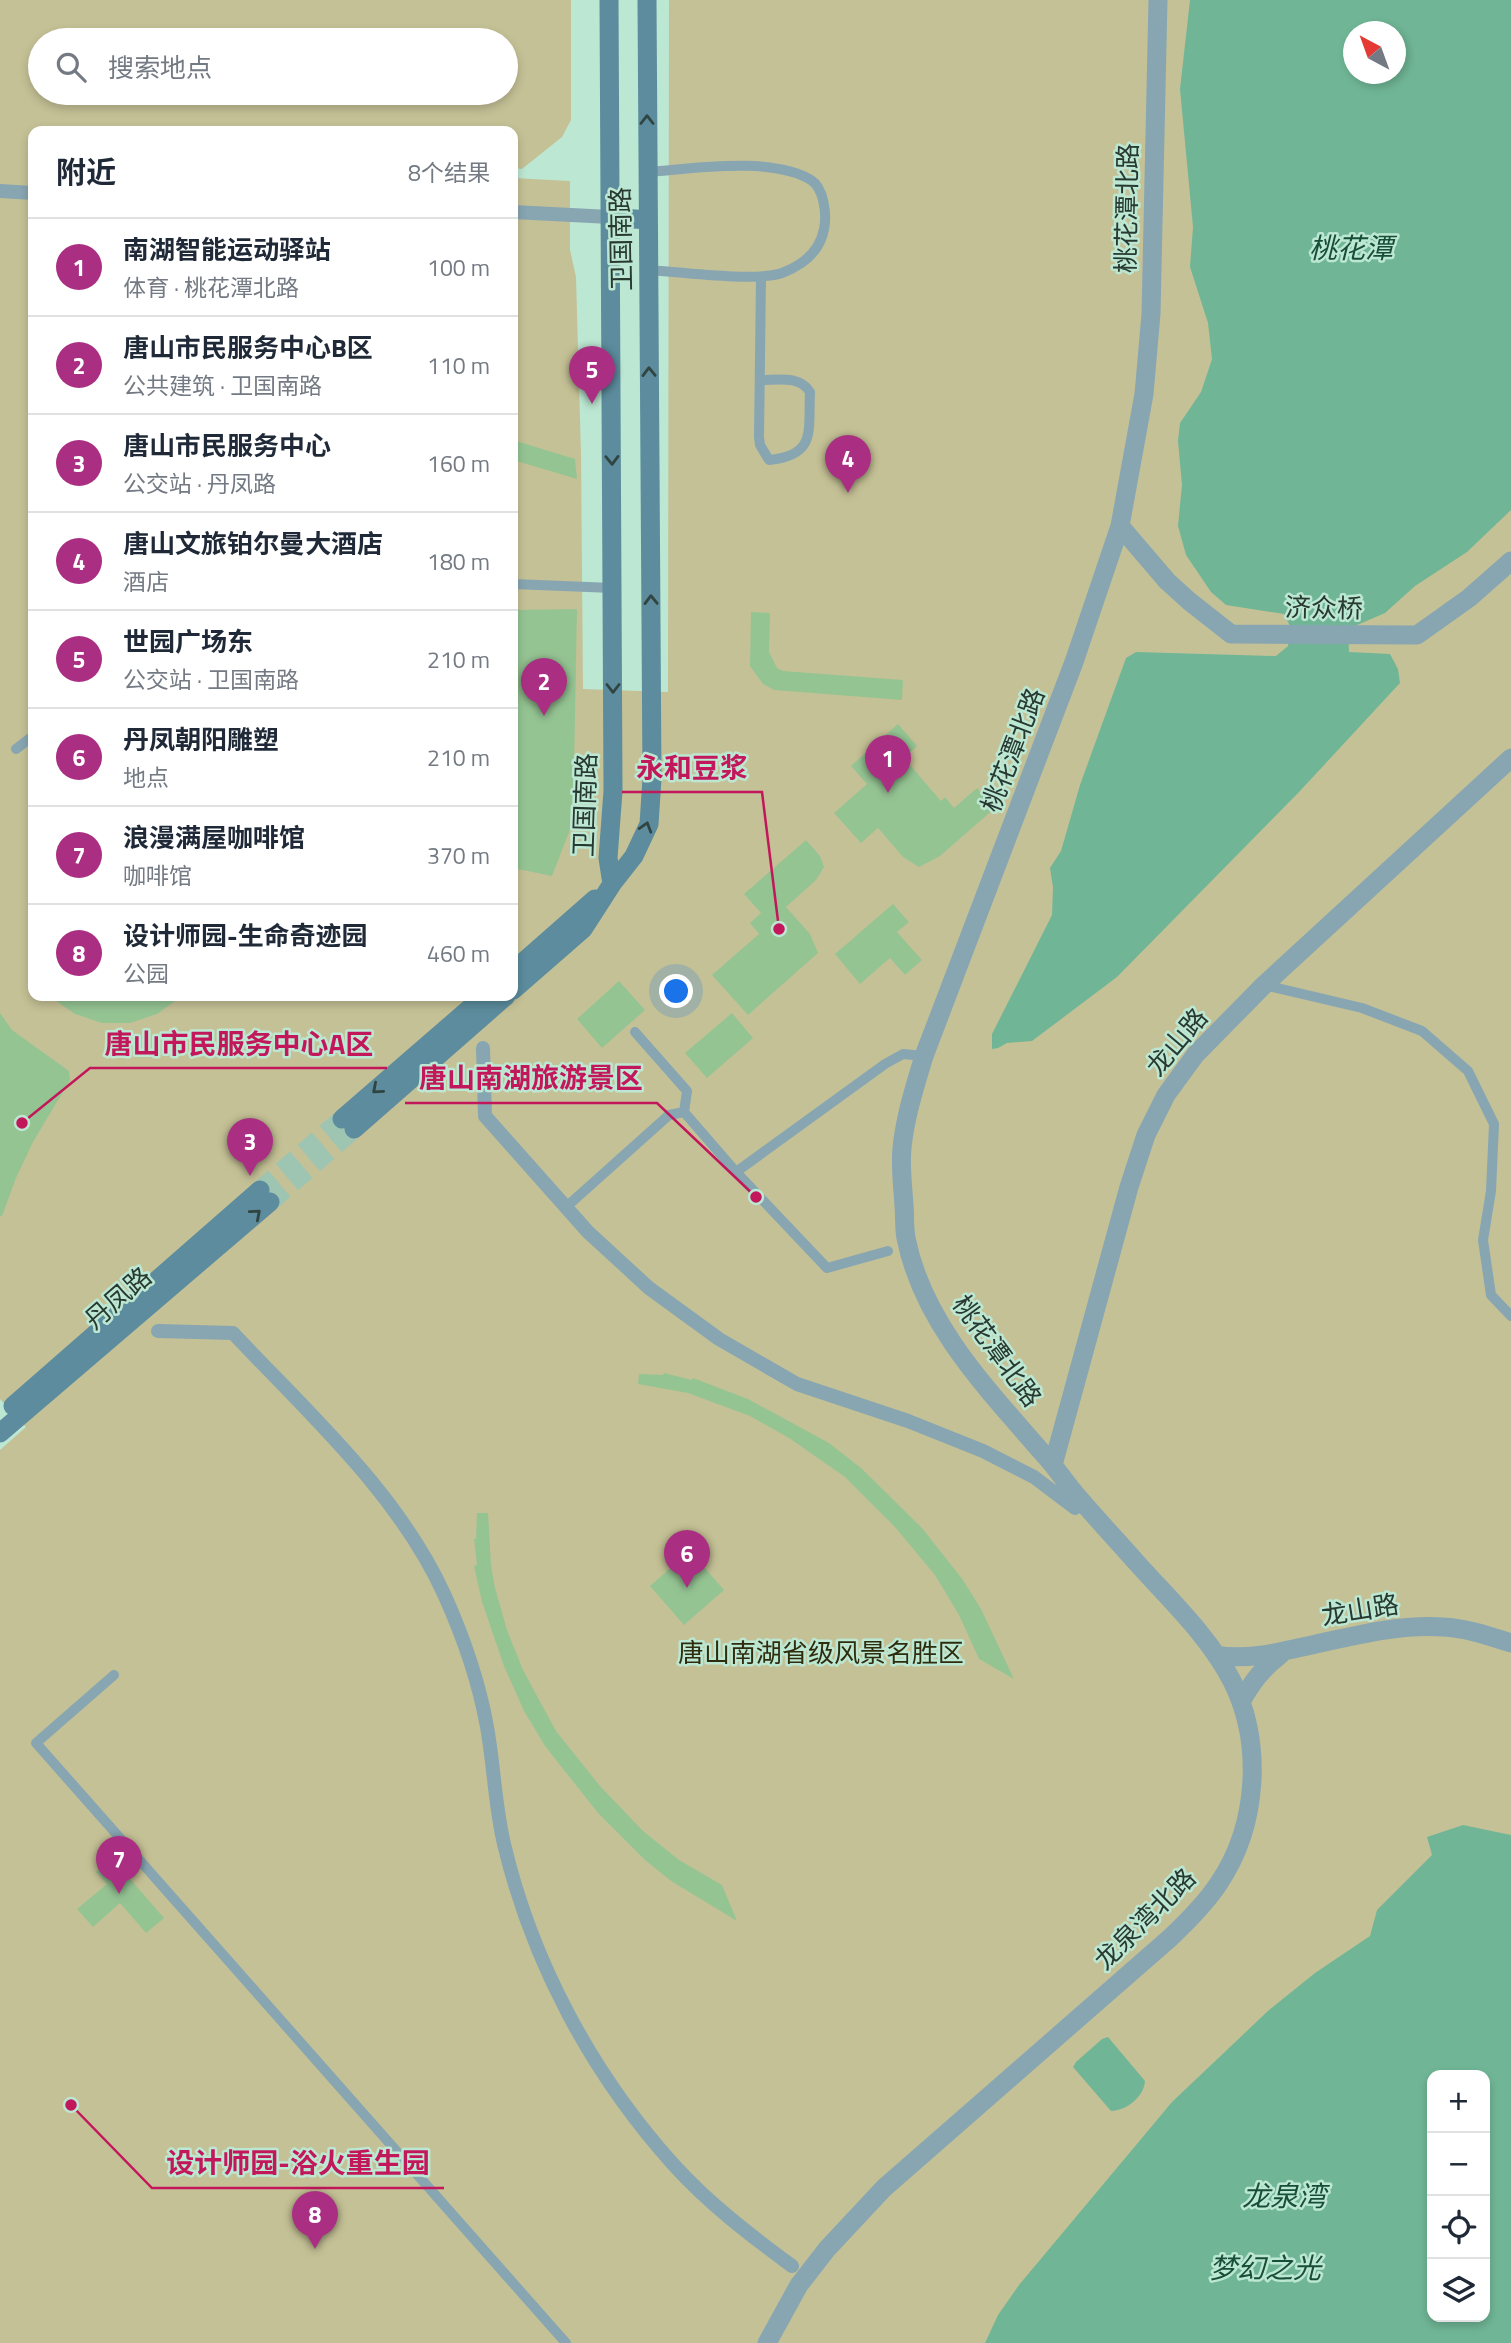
<!DOCTYPE html>
<html lang="zh">
<meta charset="utf-8">
<style>
:root{--surface:#fff;--page:#f6f6f7;--text:#1f2937;--muted:#747a83;--line:#e0e1e3;--accent:#aa2f83}
body{margin:0;font-family:"Titillium Web","Noto Sans SC",sans-serif;background:var(--page);color:var(--text)}
.controls{position:absolute;right:21px;bottom:21px;display:grid;overflow:hidden;border-radius:14px;box-shadow:0 4px 10px #0003}
.controls button{width:63px;height:63px;display:grid;place-items:center;padding:0;border:0;border-bottom:2px solid var(--line);background:var(--surface);color:var(--text);font:35px sans-serif}
.compass{position:absolute;left:1343px;top:21px;width:63px;height:63px;border-radius:50%;background:var(--surface);box-shadow:0 4px 10px #0003;rotate:319deg}
.you{position:absolute;left:677px;top:992px;width:24px;height:24px;margin:-18px;border:5px solid #fff;border-radius:50%;background:#1a73e8;box-shadow:0 0 0 10px #1a73e833}
.badge{display:grid;place-items:center;width:46px;height:46px;border-radius:50%;background:var(--accent);color:#fff;font-size:23px;font-weight:700}
.pin{position:absolute;translate:-50% -58px;filter:drop-shadow(0 2px 4px #0008)}
.pin::after{content:'';position:absolute;top:37px;width:24px;height:21px;background:inherit;clip-path:polygon(0 0,100% 0,50% 100%)}
.list{margin:0;padding:0;list-style:none}
h2{display:flex;justify-content:space-between;align-items:center;height:91px;margin:0;padding:0 28px;font-size:30px}
h2 small{font-size:23px;font-weight:400;color:var(--muted)}
.list li{display:grid;grid-template-columns:46px 1fr auto;gap:21px;align-items:center;box-sizing:border-box;height:98px;padding:0 28px;border-top:2px solid var(--line)}
.list b{display:block;font-size:26px;white-space:nowrap}
.list p{margin:0;font-size:23px;white-space:nowrap;color:var(--muted)}
.list em{font-size:23px;font-style:normal;color:var(--muted)}
.icon{flex:none;width:38px;height:38px;fill:none;stroke:currentColor;stroke-width:2;stroke-linecap:round;stroke-linejoin:round}
.map{position:relative;flex:none;width:1511px;height:2343px;overflow:hidden}
.search{position:absolute;background:var(--surface);box-shadow:0 4px 10px #0003;left:28px;top:28px;width:490px;height:77px;display:flex;align-items:center;gap:18px;box-sizing:border-box;padding:0 24px;border-radius:38px;color:var(--muted);font-size:26px}
.panel{position:absolute;background:var(--surface);box-shadow:0 4px 10px #0003;left:28px;top:126px;width:490px;height:875px;border-radius:14px}
.map>svg:first-child{display:block}
.green{fill:#c5c196;fill-rule:evenodd}
.water{fill:#70b696;fill-rule:evenodd}
.building{fill:#95c493}
.lines{fill:none;stroke-linecap:round;stroke-linejoin:round}
.secondary-tunnel{stroke:#9ec4b2;stroke-width:19;stroke-dasharray:19 10;stroke-linecap:butt}
.service{stroke:#87a6b2;stroke-width:10}
.pedestrian{stroke:#87a6b2;stroke-width:14}
.minor{stroke:#87a6b2;stroke-width:19}
.secondary{stroke:#5c8c9d;stroke-width:19}
.oneway{stroke:#304541}
.labels{text-anchor:middle;stroke-width:5;stroke-linejoin:round;paint-order:stroke}
.street-label{font-size:26px;fill:#283931;stroke:#bce7d2}
.park-label{font-size:26px;fill:#2f2c0e;stroke:#bce7d2}
.water-label{font-size:28px;font-style:italic;fill:#174e38;stroke:#bce7d2}
.leader{fill:none;stroke:#c2185b;stroke-width:2.5}
.callout-dot{fill:#c2185b;stroke:#bce7d2;stroke-width:2.5}
.callout-label{font-size:28px;text-anchor:middle;font-weight:bold;fill:#c2185b;stroke:#bce7d2;stroke-width:5;stroke-linejoin:round;paint-order:stroke}
</style>
<div class="map">
<svg width="1511" height="2343" viewBox="0 0 1511 2343">
<rect width="100%" height="100%" fill="#bce7d2"/>
<path class="green" d="M 0,0 L 571,0 L 571,120 L 562,137 L 522,169 L 513,168 L 513,131 L 33,131 L 33,996 L 513,996 L 513,178 L 570,181 L 570,250 L 576,277 L 581,454 L 583,689 L 668,692 L 669,0 L 1511,0 L 1511,2343 L 0,2343 L 0,1450 L 26,1427 L 0,1399 ZM 1354,32 L 1396,32 L 1396,74 L 1354,74 ZM 40,40 L 506,40 L 506,93 L 40,93 ZM 1432,2075 L 1485,2075 L 1485,2317 L 1432,2317 Z"/>
<path class="water" d="M 1190,0 L 1511,0 L 1511,510 L 1467,552 L 1415,586 L 1385,613 L 1348,629 L 1349,652 L 1390,654 L 1398,669 L 1400,683 L 1300,791 L 1117,977 L 1032,1041 L 1007,1043 L 998,1048 L 992,1049 L 992,1034 L 1052,915 L 1053,887 L 1050,868 L 1061,851 L 1080,785 L 1126,658 L 1136,652 L 1276,656 L 1288,646 L 1290,626 L 1284,614 L 1226,605 L 1211,592 L 1186,555 L 1178,526 L 1182,485 L 1178,441 L 1180,423 L 1201,392 L 1212,359 L 1208,323 L 1190,267 L 1193,227 L 1180,89 ZM 1354,32 L 1396,32 L 1396,74 L 1354,74 Z
M 1463,1825 L 1511,1835 L 1511,2343 L 985,2343 L 998,2315 L 1019,2285 L 1172,2102 L 1269,2010 L 1315,1973 L 1370,1936 L 1377,1910 L 1432,1855 L 1427,1837 ZM 1432,2075 L 1485,2075 L 1485,2317 L 1432,2317 Z
M 1108,2037 L 1145,2081 C 1144,2097 1126,2111 1111,2111 L 1073,2067 L 1076,2062 L 1102,2039 Z"/>
<path class="building" d="M 513,440 L 575,459 L 577,479 L 513,460 Z
M 577,609 L 573,822 L 552,876 L 513,868 L 513,610 Z
M 751,612 L 770,613 L 769,652 L 777,668 L 783,671 L 903,680 L 902,700 L 774,690 L 763,684 L 750,666 Z
M 898,724 L 917,746 L 904,758 L 941,801 L 945,797 L 954,808 L 977,788 L 995,808 L 940,856 L 919,867 L 903,857 L 878,828 L 861,843 L 834,813 L 867,784 L 851,766 Z
M 806,840 L 820,856 L 824,867 L 816,880 L 786,907 L 810,934 L 818,953 L 748,1015 L 712,975 L 759,934 L 750,923 L 761,913 L 744,894 Z
M 893,904 L 909,922 L 897,932 L 922,960 L 905,975 L 890,958 L 860,984 L 835,954 Z
M 619,981 L 645,1010 L 602,1048 L 577,1019 Z
M 49,996 L 182,996 L 157,1014 L 130,1023 L 102,1023 L 75,1014 Z
M 0,1013 L 12,1030 L 69,1071 L 70,1080 L 33,1142 L 16,1178 L 2,1216 L 0,1216 Z
M 732,1013 L 753,1038 L 707,1078 L 685,1053 Z
M 664,1373 L 692,1380 L 693,1378 L 748,1399 L 829,1443 L 861,1468 L 922,1528 L 963,1580 L 981,1609 L 1014,1679 L 979,1659 L 959,1615 L 935,1575 L 895,1527 L 845,1477 L 789,1438 L 750,1416 L 688,1393 L 638,1384 L 639,1374 L 663,1375 Z
M 477,1513 L 488,1513 L 491,1565 L 495,1588 L 507,1630 L 523,1670 L 556,1731 L 600,1786 L 643,1831 L 679,1860 L 722,1885 L 737,1921 L 671,1881 L 645,1860 L 598,1813 L 545,1746 L 524,1711 L 504,1666 L 482,1602 L 474,1566 L 477,1565 L 474,1539 L 476,1539 Z
M 690,1551 L 724,1590 L 684,1625 L 650,1586 Z
M 112,1858 L 164,1918 L 146,1933 L 120,1903 L 93,1927 L 77,1909 L 107,1884 L 96,1872 Z"/>
<g class="lines">
<path class="secondary-tunnel" d="M 260,1190 L 342,1119
M 270,1202 L 354,1129"/>
<path class="service" d="M 647,172 C 691,169 773,156 811,180 C 824,188 827,215 824,229 C 820,251 803,265 782,273 C 757,282 679,272 648,270
M 760,380 C 777,380 800,375 810,392 C 808,431 817,455 769,460 L 760,445 L 759,437 L 761,277
M 513,584 L 613,588
M 16,749 L 33,736
M 1264,985 L 1362,1008 L 1422,1031 L 1468,1071 L 1494,1124 L 1491,1191 L 1483,1240 L 1491,1295 L 1511,1316
M 684,1112 L 736,1172 L 827,1268 L 888,1251
M 736,1172 L 885,1064 L 903,1054 L 924,1056
M 565,1208 L 669,1115 L 684,1112 L 687,1091 L 635,1032
M 114,1675 L 36,1743 L 566,2343"/>
<path class="pedestrian" d="M 0,191 L 33,193
M 513,212 L 610,217
M 483,1048 L 485,1116 L 588,1232 L 649,1288 L 719,1339 L 797,1384 L 908,1421 L 983,1451 L 1034,1477 L 1075,1508
M 158,1331 L 233,1333 C 308,1413 398,1493 444,1594 C 463,1636 479,1682 487,1727 C 494,1766 495,1806 504,1844 C 532,1962 592,2074 673,2164 C 708,2203 750,2235 792,2266"/>
<path class="minor" d="M 1120,526 L 1167,581 L 1189,601 L 1231,634 L 1417,635 L 1469,598 L 1511,561
M 1053,1465 L 1129,1187 L 1146,1135 L 1166,1095 L 1196,1054 L 1264,985 L 1511,758
M 1216,1655 C 1251,1661 1283,1651 1316,1644 C 1357,1635 1401,1624 1443,1627 C 1466,1628 1489,1636 1511,1643
M 1241,1702 C 1252,1682 1262,1669 1280,1655
M 767,2343 L 799,2285 L 827,2249 L 884,2188 L 1170,1938 C 1188,1921 1206,1903 1219,1883 C 1258,1825 1263,1743 1232,1681 C 1209,1636 1169,1599 1136,1562 C 1115,1538 1093,1515 1073,1491 C 1064,1480 1056,1468 1047,1458 C 991,1393 923,1325 906,1238 C 904,1228 905,1216 904,1206 C 903,1187 900,1167 902,1148 C 905,1117 915,1086 924,1056 L 1074,662 L 1120,526 L 1144,394 L 1151,314 L 1158,0"/>
<path class="secondary" d="M 609,0 L 613,791 L 608,858 L 612,884
M 610,217 L 647,220
M 513,971 L 595,899
M 513,990 L 583,929 L 612,884 L 634,856 L 649,824 L 652,779 L 647,0
M 342,1119 L 484,996
M 354,1129 L 506,996
M 13,1406 L 260,1190
M 0,1433 L 270,1202"/>
</g>
<defs><path id="oneway-chevron" d="M-2-3.5L2.5 0L-2 3.5" fill="none" stroke-width="1.6" stroke-linecap="round" stroke-linejoin="round" transform="scale(1.75)"/></defs>
<g class="oneway">
<use href="#oneway-chevron" transform="translate(647 120) rotate(-90)"/>
<use href="#oneway-chevron" transform="translate(649 372) rotate(-91)"/>
<use href="#oneway-chevron" transform="translate(612 460) rotate(89)"/>
<use href="#oneway-chevron" transform="translate(651 600) rotate(-91)"/>
<use href="#oneway-chevron" transform="translate(613 688) rotate(90)"/>
<use href="#oneway-chevron" transform="translate(646 827) rotate(-73)"/>
<use href="#oneway-chevron" transform="translate(377 1089) rotate(139)"/>
<use href="#oneway-chevron" transform="translate(256 1214) rotate(-41)"/>
</g>
<g class="labels">
<g class="street-label">
<text transform="translate(1127 208) rotate(-89)" y="9">桃花潭北路</text>
<text transform="translate(621 239) rotate(-91)" y="9">卫国南路</text>
<text transform="translate(1324 608) rotate(1)" y="9">济众桥</text>
<text transform="translate(1013 750) rotate(-69)" y="9">桃花潭北路</text>
<text transform="translate(585 805) rotate(-88)" y="9">卫国南路</text>
<text transform="translate(1177 1042) rotate(-50)" y="9">龙山路</text>
<text transform="translate(118 1298) rotate(-41)" y="9">丹凤路</text>
<text transform="translate(997 1351) rotate(54)" y="9">桃花潭北路</text>
<text transform="translate(1360 1610) rotate(-9)" y="9">龙山路</text>
<text transform="translate(1145 1919) rotate(-45)" y="9">龙泉湾北路</text>
</g>
<g class="park-label">
<text x="821" y="1662">唐山南湖省级风景名胜区</text>
</g>
<g class="water-label">
<text x="1351" y="258">桃花潭</text>
<text x="1284" y="2206">龙泉湾</text>
<text x="1265" y="2278">梦幻之光</text>
</g>
</g>
<path class="leader" d="M779 929L762 792H622M22 1123L90 1068H387M756 1197L657 1103H405M71 2105L152 2188H444"/>
<g class="callout-dot">
<circle cx="779" cy="929" r="7"/>
<circle cx="22" cy="1123" r="7"/>
<circle cx="756" cy="1197" r="7"/>
<circle cx="71" cy="2105" r="7"/>
</g>
<g class="callout-label">
<text x="692" y="778">永和豆浆</text>
<text x="239" y="1054">唐山市民服务中心A区</text>
<text x="531" y="1088">唐山南湖旅游景区</text>
<text x="298" y="2173">设计师园-浴火重生园</text>
</g>
</svg>
<div class="controls">
<button>+</button>
<button>−</button>
<button><svg class="icon" aria-label="locate" viewBox="0 0 24 24"><circle cx="12" cy="12" r="6"/><path d="M12 2v4M12 18v4M2 12h4M18 12h4"/></svg></button>
<button><svg class="icon" aria-label="layers" viewBox="0 0 24 24"><path d="M12 4l9 5-9 5-9-5zM3 14l9 5 9-5"/></svg></button>
</div>
<svg class="compass" viewBox="-18 -18 36 36"><path d="M0-13l5 13h-10z" fill="#e53935"/><path d="M0 13l5-13h-10z" fill="#747a83"/></svg>
<div class="you"></div>
<div class="pin badge" style="left:888px;top:793px">1</div>
<div class="pin badge" style="left:544px;top:716px">2</div>
<div class="pin badge" style="left:250px;top:1176px">3</div>
<div class="pin badge" style="left:848px;top:493px">4</div>
<div class="pin badge" style="left:592px;top:404px">5</div>
<div class="pin badge" style="left:687px;top:1588px">6</div>
<div class="pin badge" style="left:119px;top:1894px">7</div>
<div class="pin badge" style="left:315px;top:2249px">8</div>
<div class="search"><svg class="icon" aria-label="search" viewBox="0 0 24 24"><circle cx="10" cy="10" r="6"/><path d="M15 15l6 6"/></svg>搜索地点</div>
<section class="panel">
<h2>附近<small>8个结果</small></h2>
<ul class="list">
<li><span class="badge">1</span><div><b>南湖智能运动驿站</b><p>体育 · 桃花潭北路</p></div><em>100 m</em></li>
<li><span class="badge">2</span><div><b>唐山市民服务中心B区</b><p>公共建筑 · 卫国南路</p></div><em>110 m</em></li>
<li><span class="badge">3</span><div><b>唐山市民服务中心</b><p>公交站 · 丹凤路</p></div><em>160 m</em></li>
<li><span class="badge">4</span><div><b>唐山文旅铂尔曼大酒店</b><p>酒店</p></div><em>180 m</em></li>
<li><span class="badge">5</span><div><b>世园广场东</b><p>公交站 · 卫国南路</p></div><em>210 m</em></li>
<li><span class="badge">6</span><div><b>丹凤朝阳雕塑</b><p>地点</p></div><em>210 m</em></li>
<li><span class="badge">7</span><div><b>浪漫满屋咖啡馆</b><p>咖啡馆</p></div><em>370 m</em></li>
<li><span class="badge">8</span><div><b>设计师园-生命奇迹园</b><p>公园</p></div><em>460 m</em></li>
</ul>
</section>
</div>
